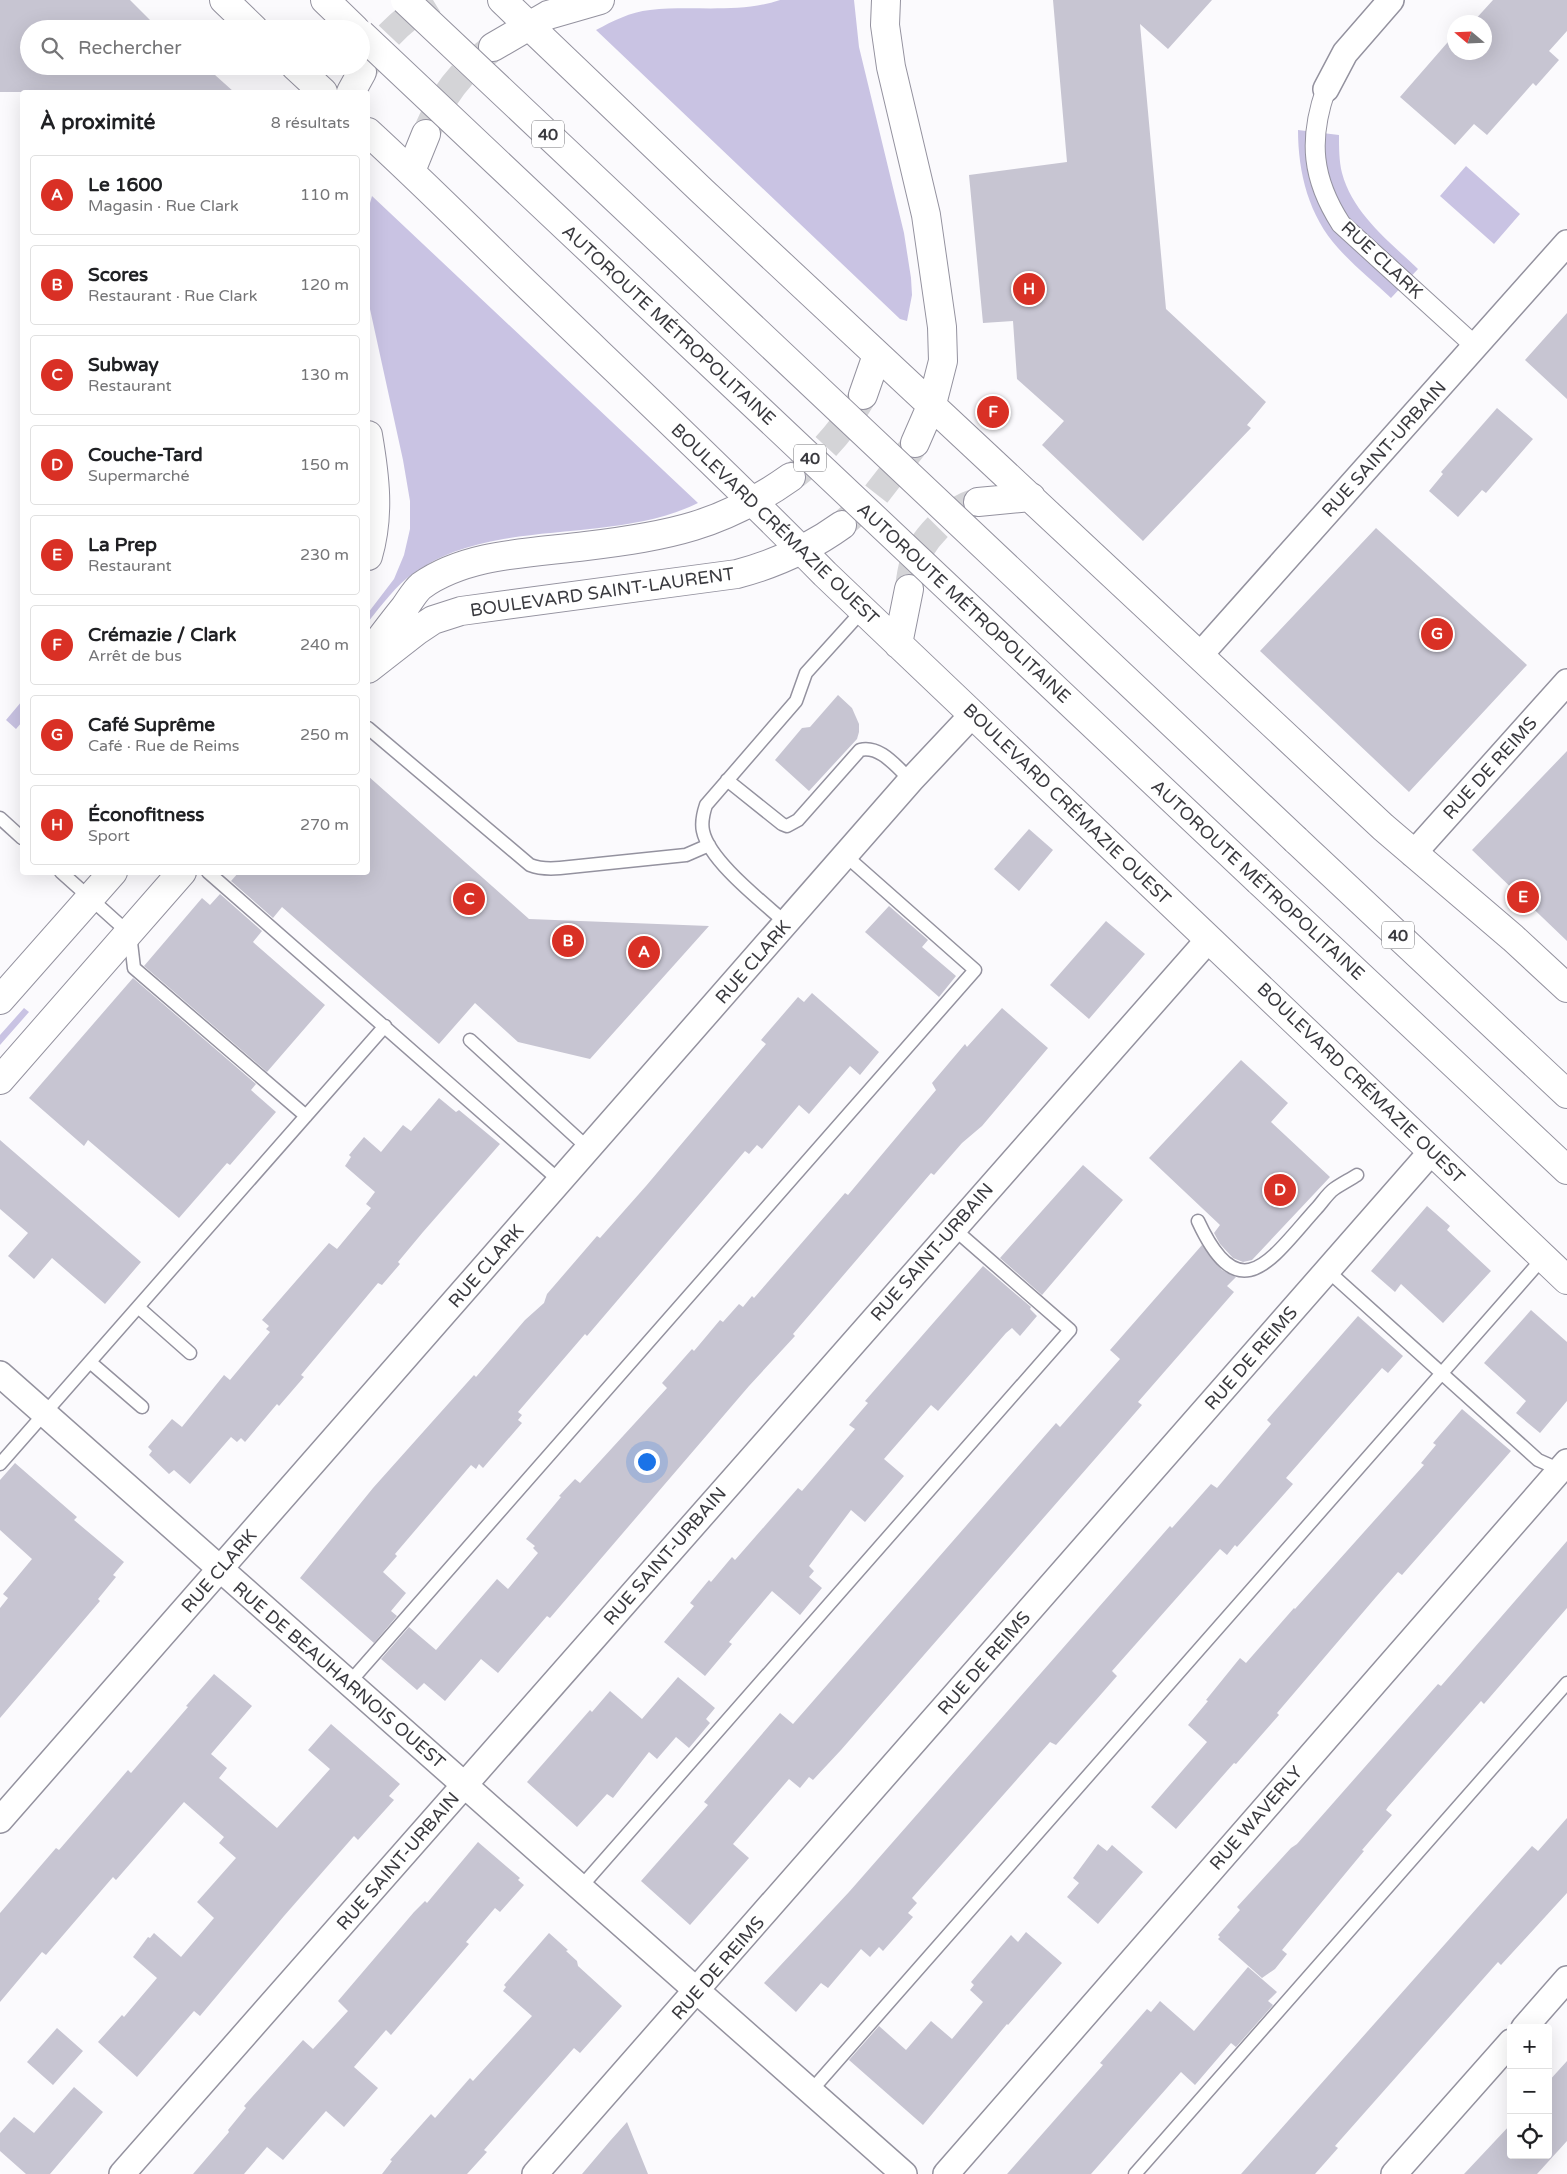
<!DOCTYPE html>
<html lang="fr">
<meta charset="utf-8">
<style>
:root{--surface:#fff;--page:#f2f2f2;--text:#202124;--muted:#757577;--line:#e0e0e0;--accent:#d93025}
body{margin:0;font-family:"Varela Round",sans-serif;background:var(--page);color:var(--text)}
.controls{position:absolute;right:15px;bottom:15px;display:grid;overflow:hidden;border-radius:5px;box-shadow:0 5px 20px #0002}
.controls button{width:45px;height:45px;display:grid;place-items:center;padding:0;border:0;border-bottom:1px solid var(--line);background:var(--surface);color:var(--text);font:25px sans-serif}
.compass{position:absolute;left:1447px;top:15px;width:45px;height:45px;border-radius:50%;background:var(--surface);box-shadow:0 5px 20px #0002;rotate:289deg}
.you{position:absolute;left:646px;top:1461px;width:18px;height:18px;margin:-12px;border:4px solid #fff;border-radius:50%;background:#1a73e8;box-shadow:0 0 0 8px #1a73e833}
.badge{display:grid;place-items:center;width:32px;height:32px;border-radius:50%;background:var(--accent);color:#fff;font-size:16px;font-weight:700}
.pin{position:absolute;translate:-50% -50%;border:2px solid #fff;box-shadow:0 1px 5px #0006}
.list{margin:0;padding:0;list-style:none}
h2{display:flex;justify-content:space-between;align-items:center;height:65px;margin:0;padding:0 20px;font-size:21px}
h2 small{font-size:16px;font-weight:400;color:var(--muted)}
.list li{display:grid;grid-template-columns:32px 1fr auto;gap:15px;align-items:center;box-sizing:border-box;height:80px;margin:0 10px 10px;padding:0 10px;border:1px solid var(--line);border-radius:5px}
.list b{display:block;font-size:19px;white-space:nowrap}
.list p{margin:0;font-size:16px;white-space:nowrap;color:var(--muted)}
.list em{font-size:16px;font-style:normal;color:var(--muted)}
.icon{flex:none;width:28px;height:28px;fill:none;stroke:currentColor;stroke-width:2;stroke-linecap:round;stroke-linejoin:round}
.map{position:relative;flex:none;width:1567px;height:2174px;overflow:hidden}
.search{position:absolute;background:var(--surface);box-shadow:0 5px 20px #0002;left:20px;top:20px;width:350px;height:55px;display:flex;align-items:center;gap:12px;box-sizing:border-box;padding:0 18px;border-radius:28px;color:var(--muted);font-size:19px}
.panel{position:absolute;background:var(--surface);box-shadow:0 5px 20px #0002;left:20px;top:90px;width:350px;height:785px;border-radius:5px}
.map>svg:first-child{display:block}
.green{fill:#c9c3e3}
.building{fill:#c7c5d2}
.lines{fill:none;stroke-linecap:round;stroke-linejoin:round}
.secondary-tunnel{stroke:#d4d4d7;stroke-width:28;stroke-dasharray:28 14;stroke-linecap:butt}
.service-casing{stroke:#94929f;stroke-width:15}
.pedestrian-casing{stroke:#94929f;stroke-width:21}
.minor-casing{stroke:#94929f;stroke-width:28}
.secondary-casing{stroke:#94929f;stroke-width:30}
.motorway-casing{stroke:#94929f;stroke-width:30}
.service{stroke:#fff;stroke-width:12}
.pedestrian{stroke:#fff;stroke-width:19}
.minor{stroke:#fff;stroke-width:25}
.secondary{stroke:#fff;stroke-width:28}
.motorway{stroke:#fff;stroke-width:28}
.motorway-bridge-casing{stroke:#94929f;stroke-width:30;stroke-linecap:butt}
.motorway-bridge{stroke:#fff;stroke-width:28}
.labels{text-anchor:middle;stroke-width:4;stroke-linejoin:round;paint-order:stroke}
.shield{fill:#fff;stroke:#757579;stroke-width:1}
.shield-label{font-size:16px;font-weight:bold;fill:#3a3a3f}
.street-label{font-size:18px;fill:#3a3a3f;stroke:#fff}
</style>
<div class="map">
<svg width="1567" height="2174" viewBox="0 0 1567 2174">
<rect width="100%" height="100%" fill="#fbfafd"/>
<path class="green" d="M 780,0 L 854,0 L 859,47 L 904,233 L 911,278 L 912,295 L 907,321 L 900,319 L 596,30 C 613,21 630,12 650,10 C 692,5 738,14 780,0 Z
M 1298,130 L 1339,135 C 1339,147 1339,161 1342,173 C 1353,214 1389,241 1418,269 L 1391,298 C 1374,282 1354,266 1338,248 C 1309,216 1298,173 1298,130 Z
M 1466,166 L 1520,214 L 1494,244 L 1440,196 Z
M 372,196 L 698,503 C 610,546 493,516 414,573 C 396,585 382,605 368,622 L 368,613 L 394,579 L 404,555 L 410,529 L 410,501 L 403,460 L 368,300 L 368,210 Z
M 22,701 L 22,722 L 16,729 L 6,720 Z
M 24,1008 L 29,1012 L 0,1045 L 0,1035 Z"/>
<path class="building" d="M 0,0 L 130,0 L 159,29 L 29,29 L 29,66 L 205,66 L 234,92 L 0,92 Z
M 1053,0 L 1212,0 L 1168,49 L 1140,24 L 1166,309 L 1266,402 L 1247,425 L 1251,428 L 1143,541 L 1042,445 L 1064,421 L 1017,379 L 1013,321 L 983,323 L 969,175 L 1067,162 Z
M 1493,0 L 1567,0 L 1567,31 L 1549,51 L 1559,60 L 1536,86 L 1533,83 L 1487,135 L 1474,124 L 1455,145 L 1400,97 L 1454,35 L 1454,52 L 1484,52 L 1484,22 L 1473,22 Z
M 1567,313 L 1567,399 L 1525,360 Z
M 1497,408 L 1533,439 L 1486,493 L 1482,490 L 1458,517 L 1429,491 L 1443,474 L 1441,472 Z
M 1376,528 L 1527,665 L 1409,792 L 1260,651 Z
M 838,695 L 852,708 L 859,724 L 859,732 L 857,739 L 809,791 L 775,760 L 802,728 L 810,727 Z
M 1567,751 L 1567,941 L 1472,850 Z
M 368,776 L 529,919 L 709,926 L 590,1059 L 518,1042 L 475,1003 L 439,1044 L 282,907 L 273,918 L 231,881 L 239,872 L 368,872 Z
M 1029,829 L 1053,850 L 1019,891 L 994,869 Z
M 220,894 L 262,931 L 253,942 L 325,1005 L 267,1072 L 144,966 L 202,898 L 210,905 Z
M 889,906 L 928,940 L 922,947 L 956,976 L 939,997 L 865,932 Z
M 1106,921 L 1145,954 L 1089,1019 L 1050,985 Z
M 133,978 L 256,1084 L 251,1090 L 276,1112 L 230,1165 L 227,1163 L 179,1218 L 88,1140 L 84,1146 L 29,1098 Z
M 812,993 L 879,1052 L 860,1075 L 850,1066 L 809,1114 L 799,1105 L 762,1149 L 757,1145 L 749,1154 L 745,1151 L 587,1336 L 585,1334 L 518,1412 L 522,1415 L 518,1420 L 522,1423 L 483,1468 L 479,1464 L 476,1469 L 471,1465 L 395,1554 L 397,1556 L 383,1572 L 406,1593 L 391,1611 L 397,1616 L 374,1643 L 300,1578 L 373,1488 L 474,1375 L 476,1377 L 525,1320 L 544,1303 L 547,1294 L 597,1236 L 600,1238 L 646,1186 L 766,1044 L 761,1040 L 798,997 L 804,1002 Z
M 1002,1008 L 1048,1048 L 982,1126 L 962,1143 L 934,1175 L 931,1173 L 793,1334 L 795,1336 L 749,1386 L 550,1618 L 547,1616 L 498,1673 L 481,1659 L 445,1701 L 424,1683 L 417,1690 L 381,1659 L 409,1627 L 436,1650 L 497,1579 L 508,1589 L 538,1553 L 533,1548 L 535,1546 L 526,1539 L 561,1497 L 559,1496 L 575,1479 L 580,1483 L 667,1388 L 662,1383 L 692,1349 L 694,1351 L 720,1320 L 723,1322 L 739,1304 L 743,1307 L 752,1296 L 754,1298 L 845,1193 L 848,1195 L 936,1090 L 932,1083 L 965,1044 L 967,1047 Z
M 1241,1060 L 1288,1103 L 1271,1122 L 1330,1177 L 1252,1260 L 1243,1262 L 1233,1258 L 1220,1244 L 1214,1233 L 1220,1225 L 1149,1158 Z
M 439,1098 L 456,1112 L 459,1110 L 500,1144 L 423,1232 L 398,1262 L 400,1264 L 382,1285 L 378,1283 L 301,1375 L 304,1377 L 279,1406 L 277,1404 L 245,1442 L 241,1438 L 237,1442 L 231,1437 L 190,1484 L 174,1470 L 169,1474 L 149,1455 L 152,1451 L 148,1447 L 172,1419 L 182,1427 L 224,1375 L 230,1380 L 270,1332 L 266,1329 L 269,1326 L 262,1320 L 329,1243 L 337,1249 L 371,1208 L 366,1204 L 375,1192 L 345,1166 L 351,1157 L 349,1155 L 364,1137 L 381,1152 L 403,1125 L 411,1131 Z
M 0,1140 L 141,1262 L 105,1304 L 52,1258 L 34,1279 L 8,1256 L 28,1233 L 0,1209 Z
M 1083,1165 L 1123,1200 L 1042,1295 L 1000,1258 Z
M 1427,1206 L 1450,1226 L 1447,1230 L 1491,1271 L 1443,1323 L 1401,1284 L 1395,1292 L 1371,1271 Z
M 1202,1245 L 1222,1270 L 1236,1277 L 1227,1286 L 1234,1292 L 1138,1402 L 1142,1405 L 841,1750 L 813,1780 L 809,1777 L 800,1788 L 789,1779 L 733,1844 L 749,1858 L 690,1925 L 641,1881 L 708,1805 L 704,1802 L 780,1713 L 793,1724 L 1056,1423 L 1060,1427 L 1120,1359 L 1110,1350 Z
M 983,1266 L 1031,1307 L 1030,1309 L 1037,1316 L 1020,1336 L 1012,1328 L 1006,1333 L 938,1411 L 931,1405 L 884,1459 L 904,1476 L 865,1522 L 851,1510 L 809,1566 L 814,1571 L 809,1577 L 822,1588 L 800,1615 L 772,1591 L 729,1642 L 732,1644 L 705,1676 L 664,1642 L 694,1606 L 690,1603 L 709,1580 L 711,1582 L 732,1557 L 735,1560 L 798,1488 L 802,1491 L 855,1429 L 849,1425 L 868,1403 L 865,1401 Z
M 1531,1310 L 1567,1342 L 1567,1401 L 1540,1433 L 1516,1413 L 1526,1401 L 1484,1363 Z
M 1358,1316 L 1403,1356 L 1388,1373 L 1382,1368 L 1286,1478 L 1293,1484 L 1237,1547 L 1235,1545 L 1227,1555 L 1220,1549 L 1112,1671 L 1117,1676 L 1096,1700 L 1056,1745 L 1050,1742 L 912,1898 L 917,1903 L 908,1913 L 913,1917 L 883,1951 L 879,1947 L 870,1957 L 861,1949 L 828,1988 L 821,1983 L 796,2012 L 764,1983 L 849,1892 L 1170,1526 L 1172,1528 L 1211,1484 L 1217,1488 L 1271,1424 L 1267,1420 Z
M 1462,1409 L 1511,1451 L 1402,1575 L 1398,1572 L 1376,1597 L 1277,1713 L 1279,1715 L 1236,1764 L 1234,1763 L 1176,1829 L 1151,1807 L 1207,1742 L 1188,1725 L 1208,1701 L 1206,1700 L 1240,1658 L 1246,1663 L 1294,1608 L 1295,1609 L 1424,1465 L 1421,1463 L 1436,1445 L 1433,1443 Z
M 15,1463 L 77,1517 L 74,1520 L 124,1562 L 113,1575 L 116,1577 L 98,1599 L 100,1601 L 0,1718 L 0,1608 L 8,1598 L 3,1594 L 32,1559 L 0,1530 L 0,1480 Z
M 1567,1541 L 1567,1608 L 1484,1704 L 1481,1701 L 1388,1807 L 1386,1810 L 1392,1815 L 1362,1850 L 1364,1851 L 1282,1950 L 1287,1954 L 1275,1969 L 1262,1978 L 1218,1939 L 1220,1937 L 1218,1935 L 1240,1910 L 1237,1907 L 1291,1848 L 1297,1844 L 1438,1684 L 1441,1686 Z
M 214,1674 L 252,1706 L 211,1754 L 227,1768 L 219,1778 L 277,1828 L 330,1769 L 308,1750 L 331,1724 L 400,1784 L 389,1796 L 394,1800 L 358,1840 L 354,1836 L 284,1916 L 200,2016 L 194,2011 L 137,2077 L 98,2042 L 122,2015 L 124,2017 L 157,1978 L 133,1957 L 148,1937 L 150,1938 L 154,1933 L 181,1957 L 214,1918 L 197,1902 L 236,1858 L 219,1843 L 224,1837 L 184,1802 L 116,1880 L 113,1877 L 46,1955 L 42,1952 L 0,2002 L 0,1913 L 56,1848 L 59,1850 L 128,1770 L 131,1773 L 188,1707 L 186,1706 Z
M 678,1677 L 715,1708 L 706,1719 L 710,1723 L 689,1748 L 676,1737 L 657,1759 L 649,1752 L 613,1798 L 607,1794 L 577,1827 L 527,1782 L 590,1710 L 592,1712 L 610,1691 L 642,1719 Z
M 1567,1818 L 1567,1893 L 1501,1965 L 1498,1962 L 1335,2146 L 1338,2148 L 1315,2174 L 1241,2174 L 1532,1846 L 1538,1851 Z
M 478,1842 L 520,1878 L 518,1880 L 524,1885 L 500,1912 L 495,1908 L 466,1942 L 469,1944 L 391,2035 L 386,2030 L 354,2067 L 378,2088 L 344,2127 L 326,2111 L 283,2160 L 267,2147 L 244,2174 L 193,2174 L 229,2132 L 228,2130 L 246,2108 L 244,2106 L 303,2040 L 313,2049 L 348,2011 L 338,2001 L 414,1912 L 425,1901 L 427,1903 Z
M 1098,1844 L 1107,1851 L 1112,1845 L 1143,1872 L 1098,1924 L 1067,1897 L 1079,1883 L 1073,1878 Z
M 1026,1932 L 1062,1963 L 1008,2025 L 1007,2024 L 923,2125 L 849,2060 L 879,2026 L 906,2050 L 931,2021 L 952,2039 L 983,2002 L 970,1990 L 974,1985 L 971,1982 L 1011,1935 L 1018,1942 Z
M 549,1933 L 568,1950 L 566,1951 L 577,1961 L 578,1966 L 622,2006 L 580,2053 L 574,2048 L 484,2150 L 487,2152 L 467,2174 L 382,2174 L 392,2161 L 390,2160 L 431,2114 L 435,2118 L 470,2078 L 473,2081 L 532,2016 L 503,1991 L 506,1987 L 504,1985 Z
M 1248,1967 L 1277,1992 L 1268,2001 L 1273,2005 L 1236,2047 L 1231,2043 L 1195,2085 L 1181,2072 L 1091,2174 L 1007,2174 L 1103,2065 L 1100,2063 L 1147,2009 L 1151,2012 L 1160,2001 L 1194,2031 Z
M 57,2028 L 83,2051 L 53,2085 L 27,2062 Z
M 1567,2061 L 1567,2141 L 1537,2174 L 1464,2174 L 1511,2124 L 1511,2155 L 1548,2155 L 1548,2082 Z
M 74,2087 L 103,2112 L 50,2174 L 26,2174 L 0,2151 L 0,2133 L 14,2117 L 34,2133 Z
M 627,2122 L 648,2174 L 582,2174 L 610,2141 Z"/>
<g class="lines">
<path class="secondary-tunnel" d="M 364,69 C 381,39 404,18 433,0
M 426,134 C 442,97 458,74 490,50
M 795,475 C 821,455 845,427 861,399
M 845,522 L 874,497 L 913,447
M 909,589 C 910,579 911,571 914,562 C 923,538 953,507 978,502"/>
<g class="service-casing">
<path id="service" d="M 368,728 L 530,865 C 540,869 549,869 560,868 L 686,855 L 709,845
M 727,780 L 782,824 L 787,826 L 798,820 L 860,750 C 881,745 897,768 911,780
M 0,818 L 22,838
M 61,872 L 130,934 L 134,968 L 306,1116
M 208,872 L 560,1181
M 786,923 C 764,903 709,861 703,831 C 701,822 703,814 706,805 L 796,701 L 806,673 L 863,610
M 470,1040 L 589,1149
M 1198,1221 C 1240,1312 1271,1259 1316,1209 C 1322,1203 1327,1194 1334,1189 C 1341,1184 1349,1180 1357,1175
M 1328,1271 L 1538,1460 L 1563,1471
M 138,1307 L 190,1353
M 90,1362 L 142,1407
M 0,1464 L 385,1026
M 349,1683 L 975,970 L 846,856
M 580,1888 L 1070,1330 L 953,1228
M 810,2092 L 1543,1258
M 1135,2174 L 1567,1683"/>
</g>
<g class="pedestrian-casing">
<path id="pedestrian" d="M 1326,89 C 1308,140 1312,179 1341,224 L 1475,346"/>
</g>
<g class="minor-casing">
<path id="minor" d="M 1326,89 L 1345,53 L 1391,0
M 1200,655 L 1567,243
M 1413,854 L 1567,682
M 0,1374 L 904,2174
M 0,1820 L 911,780 L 973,714
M 1524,2028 L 1567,1979
M 122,2174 L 1209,939
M 535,2174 L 1432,1151
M 946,2174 L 1567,1462
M 1394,2174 L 1511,2042"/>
</g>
<g class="secondary-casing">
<path id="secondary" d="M 224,0 L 254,29
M 502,0 L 702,191 L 1383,827 L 1513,938 L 1567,988
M 886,0 L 885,25 L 891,67 L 926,215 L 942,327 L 943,361 L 932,404 L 915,443
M 493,47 L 548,15 L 600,0
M 295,66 L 323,92
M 351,92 L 362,72
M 368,132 C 427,186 482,242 540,297 C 636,389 732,479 825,574 L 1567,1280
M 411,171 L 426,134
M 863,395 L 877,355
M 368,435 C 375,476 380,515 368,556
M 978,502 L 1031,497
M 898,644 L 909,589
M 368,655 C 380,639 392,623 405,607 C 410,600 415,591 421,586 C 467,553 532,553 586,546 C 668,536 722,526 791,477
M 368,669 L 418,630 L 433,620 L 461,611 L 737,574 C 775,564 810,548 842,525
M 0,1000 L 113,872
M 0,1080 L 182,872"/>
</g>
<g class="motorway-casing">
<path id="motorway" d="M 325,0 L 355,29
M 1296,840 L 1567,1094
M 1259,881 L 1567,1170"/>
</g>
<use href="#service" class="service"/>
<use href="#pedestrian" class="pedestrian"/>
<use href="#minor" class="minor"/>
<use href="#secondary" class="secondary"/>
<use href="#motorway" class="motorway"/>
<g class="motorway-bridge-casing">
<path id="motorway-bridge" d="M 405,0 L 1296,840
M 361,34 L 1259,881"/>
</g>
<use href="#motorway-bridge" class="motorway-bridge"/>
</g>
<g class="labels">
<g class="shield">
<rect x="532" y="120.5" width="32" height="27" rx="4"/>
<rect x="794" y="444.5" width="32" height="27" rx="4"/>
<rect x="1382" y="921.5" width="32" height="27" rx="4"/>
</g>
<g class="shield-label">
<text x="548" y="140">40</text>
<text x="810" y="464">40</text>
<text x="1398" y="941">40</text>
</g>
<g class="street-label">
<text transform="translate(1382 260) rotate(43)" y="6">RUE CLARK</text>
<text transform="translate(669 325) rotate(43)" y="6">AUTOROUTE MÉTROPOLITAINE</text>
<text transform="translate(1384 449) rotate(-48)" y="6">RUE SAINT-URBAIN</text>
<text transform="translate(775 524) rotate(44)" y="6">BOULEVARD CRÉMAZIE OUEST</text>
<text transform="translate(602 592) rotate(-8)" y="6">BOULEVARD SAINT-LAURENT</text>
<text transform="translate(964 603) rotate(43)" y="6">AUTOROUTE MÉTROPOLITAINE</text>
<text transform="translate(1490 768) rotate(-48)" y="6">RUE DE REIMS</text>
<text transform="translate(1067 804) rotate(44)" y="6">BOULEVARD CRÉMAZIE OUEST</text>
<text transform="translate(1258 880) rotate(43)" y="6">AUTOROUTE MÉTROPOLITAINE</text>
<text transform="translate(753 962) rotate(-49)" y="6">RUE CLARK</text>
<text transform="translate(1361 1083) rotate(44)" y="6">BOULEVARD CRÉMAZIE OUEST</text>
<text transform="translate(932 1252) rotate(-49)" y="6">RUE SAINT-URBAIN</text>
<text transform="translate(486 1266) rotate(-49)" y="6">RUE CLARK</text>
<text transform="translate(1251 1358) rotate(-49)" y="6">RUE DE REIMS</text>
<text transform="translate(665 1556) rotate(-49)" y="6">RUE SAINT-URBAIN</text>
<text transform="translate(219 1571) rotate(-49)" y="6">RUE CLARK</text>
<text transform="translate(984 1663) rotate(-49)" y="6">RUE DE REIMS</text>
<text transform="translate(339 1675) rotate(41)" y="6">RUE DE BEAUHARNOIS OUEST</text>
<text transform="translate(1256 1818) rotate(-49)" y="6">RUE WAVERLY</text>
<text transform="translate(398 1861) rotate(-49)" y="6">RUE SAINT-URBAIN</text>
<text transform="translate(718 1968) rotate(-49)" y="6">RUE DE REIMS</text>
</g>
</g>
</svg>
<div class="controls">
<button>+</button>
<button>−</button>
<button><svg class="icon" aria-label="locate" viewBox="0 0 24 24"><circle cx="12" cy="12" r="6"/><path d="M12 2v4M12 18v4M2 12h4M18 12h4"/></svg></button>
</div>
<svg class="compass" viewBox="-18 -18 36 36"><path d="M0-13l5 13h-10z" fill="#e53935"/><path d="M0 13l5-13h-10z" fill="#757577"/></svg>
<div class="you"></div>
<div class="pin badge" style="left:644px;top:952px">A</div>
<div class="pin badge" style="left:568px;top:941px">B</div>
<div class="pin badge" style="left:469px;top:899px">C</div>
<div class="pin badge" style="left:1280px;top:1190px">D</div>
<div class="pin badge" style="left:1523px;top:897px">E</div>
<div class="pin badge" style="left:993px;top:412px">F</div>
<div class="pin badge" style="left:1437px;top:634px">G</div>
<div class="pin badge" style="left:1029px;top:289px">H</div>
<div class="search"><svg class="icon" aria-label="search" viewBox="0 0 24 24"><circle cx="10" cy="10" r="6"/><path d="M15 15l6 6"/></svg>Rechercher</div>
<section class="panel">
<h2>À proximité<small>8 résultats</small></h2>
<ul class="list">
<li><span class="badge">A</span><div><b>Le 1600</b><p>Magasin · Rue Clark</p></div><em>110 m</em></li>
<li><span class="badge">B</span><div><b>Scores</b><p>Restaurant · Rue Clark</p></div><em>120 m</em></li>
<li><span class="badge">C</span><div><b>Subway</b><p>Restaurant</p></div><em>130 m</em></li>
<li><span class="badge">D</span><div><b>Couche-Tard</b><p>Supermarché</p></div><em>150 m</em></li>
<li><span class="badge">E</span><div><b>La Prep</b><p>Restaurant</p></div><em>230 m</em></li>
<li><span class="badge">F</span><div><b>Crémazie / Clark</b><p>Arrêt de bus</p></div><em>240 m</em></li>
<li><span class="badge">G</span><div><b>Café Suprême</b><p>Café · Rue de Reims</p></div><em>250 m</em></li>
<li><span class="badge">H</span><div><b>Éconofitness</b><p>Sport</p></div><em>270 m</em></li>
</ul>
</section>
</div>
